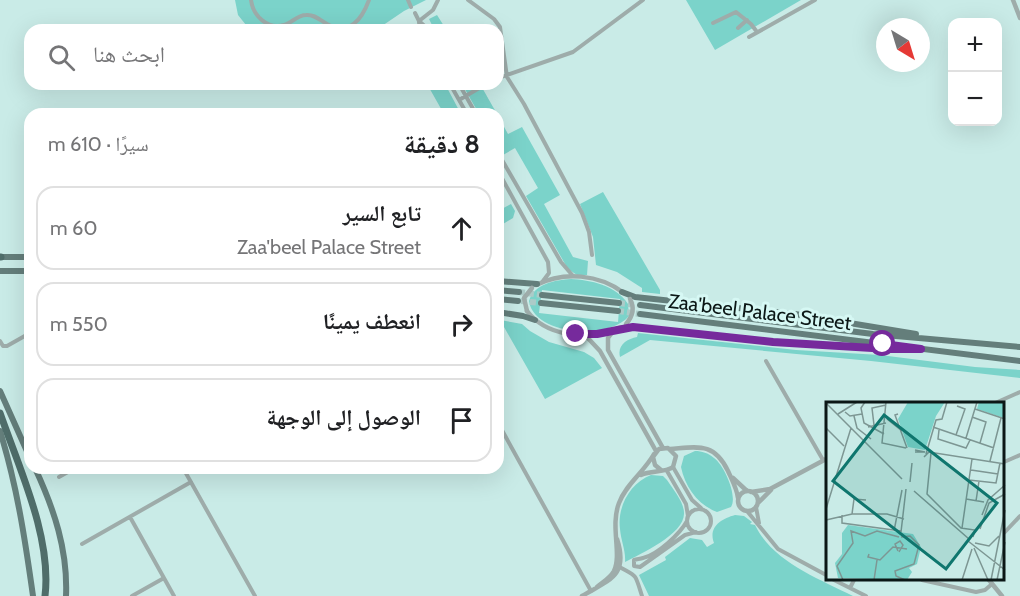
<!DOCTYPE html>
<html lang="ar">
<meta charset="utf-8">
<style>
:root{--surface:#fff;--page:#f6f6f6;--text:#202124;--muted:#757577;--line:#e0e0e0}
body{margin:0;font-family:Cabin,"Noto Naskh Arabic",sans-serif;background:var(--page);color:var(--text);direction:rtl}
.controls{position:absolute;right:18px;top:18px;display:grid;overflow:hidden;border-radius:12px;box-shadow:0 6px 24px #0002}
.controls button{width:54px;height:54px;display:grid;place-items:center;padding:0;border:0;border-bottom:2px solid var(--line);background:var(--surface);color:var(--text);font:30px sans-serif}
.compass{position:absolute;left:876px;top:18px;width:54px;height:54px;border-radius:50%;background:var(--surface);box-shadow:0 6px 24px #0002;rotate:142deg}
.stop{position:absolute;width:18px;height:18px;margin:-14px;border:4px solid #762a9c;border-radius:50%;background:#fff}
.stop.end{background:#762a9c;border-color:#fff;box-shadow:0 2px 6px #0008}
.list{margin:0;padding:0;list-style:none}
h2{display:flex;justify-content:space-between;align-items:center;height:78px;margin:0;padding:0 24px;font-size:26px}
h2 small{font-size:20px;font-weight:400;color:var(--muted)}
.list li{display:grid;grid-template-columns:39px 1fr auto;gap:18px;align-items:center;box-sizing:border-box;height:84px;margin:0 12px 12px;padding:0 12px;border:2px solid var(--line);border-radius:18px}
.list b{display:block;font-size:22px;white-space:nowrap}
.list p{margin:0;font-size:20px;white-space:nowrap;color:var(--muted)}
.list em{font-size:20px;font-style:normal;color:var(--muted)}
.icon{flex:none;width:33px;height:33px;fill:none;stroke:currentColor;stroke-width:2;stroke-linecap:round;stroke-linejoin:round}
.map{position:relative;flex:none;width:1020px;height:596px;overflow:hidden;direction:ltr}
.search{position:absolute;background:var(--surface);box-shadow:0 6px 24px #0002;left:24px;top:24px;width:480px;height:66px;display:flex;align-items:center;gap:15px;box-sizing:border-box;padding:0 21px;border-radius:18px;color:var(--muted);font-size:22px}
.panel{position:absolute;background:var(--surface);box-shadow:0 6px 24px #0002;left:24px;top:108px;width:480px;height:366px;border-radius:18px;direction:rtl}
.map>svg:first-child{display:block}
.green{fill:#7bd3ca;fill-rule:evenodd}
.lines{fill:none;stroke-linecap:round;stroke-linejoin:round}
.primary-tunnel{stroke:#accbc8;stroke-width:6;stroke-dasharray:6 3;stroke-linecap:butt}
.minor{stroke:#9eacaa;stroke-width:4}
.tertiary{stroke:#9eacaa;stroke-width:4.5}
.primary{stroke:#647e7b;stroke-width:6}
.motorway{stroke:#4f6d6a;stroke-width:7}
.tertiary-bridge{stroke:#9eacaa;stroke-width:4.5}
.route{stroke:#762a9c;stroke-width:8}
.labels{text-anchor:middle;stroke-width:6;stroke-linejoin:round;paint-order:stroke}
.street-label{font-size:20px;fill:#0b1716;stroke:#d6f8f4}
.inset-road{fill:none;stroke:#7d9693;stroke-width:1.5}
.view{fill:#0f766e;fill-opacity:0.15;stroke:#0f766e;stroke-width:3}
.inset-edge{fill:none;stroke:#0b1716;stroke-width:3}
</style>
<div class="map">
<svg width="1020" height="596" viewBox="0 0 1020 596">
<rect width="100%" height="100%" fill="#c9ebe7"/>
<path class="green" d="M 235,0 L 426,0 L 404,11 L 376,30 L 250,30 L 238,15 Z
M 686,0 L 801,0 L 715,50 Z
M 437,15 L 444,26 L 447,25 L 450,30 L 431,30 L 433,27 L 429,19 Z
M 427,84 L 445,84 L 461,114 L 444,114 Z
M 462,84 L 480,84 L 497,114 L 479,114 Z
M 498,116 L 508,134 L 522,127 L 560,195 L 544,204 L 573,257 L 588,261 L 587,275 L 577,275 L 568,269 L 526,196 L 538,188 L 515,148 L 503,155 L 498,147 Z
M 603,192 L 660,290 L 660,294 L 642,292 L 642,288 L 617,272 L 596,265 L 593,237 L 580,204 Z
M 511,204 L 515,211 L 513,218 L 498,227 L 498,211 Z
M 571,279 C 590,280 616,285 628,304 L 629,316 C 610,340 534,336 529,301 C 534,284 555,280 571,279 ZM 542,290 L 620,299 L 618,322 L 539,313 Z
M 500,320 L 522,324 L 530,331 L 549,342 L 584,352 L 594,358 L 602,368 L 545,399 Z
M 638,333 L 796,350 L 880,355 L 975,367 L 1020,370 L 1020,378 L 871,361 L 650,340 L 620,357 C 617,345 627,339 637,337 Z
M 695,451 C 702,451 708,453 714,458 C 724,465 738,496 731,507 L 717,512 C 698,505 685,487 681,467 L 684,456 Z
M 651,475 L 663,476 L 667,480 C 673,489 684,502 684,513 C 685,534 640,554 625,562 C 626,551 621,541 620,529 C 617,507 630,483 651,475 Z
M 735,515 L 744,516 L 752,522 L 750,524 L 755,525 C 773,562 818,578 853,596 L 649,596 L 639,575 L 666,560 L 665,557 L 690,538 L 702,540 L 707,547 L 714,543 C 708,527 721,519 735,515 Z"/>
<g class="lines">
<path class="primary-tunnel" d="M 519,292 L 542,295
M 521,301 L 541,303
M 619,303 L 637,305
M 618,311 L 640,314"/>
<path class="minor" d="M 251,0 C 253,16 268,30 284,25 C 292,23 297,15 306,15 C 314,14 320,20 327,24 C 350,36 362,19 369,0
M 408,0 L 411,7
M 468,0 L 494,19 L 500,27 L 507,77 L 524,104 L 582,213 L 589,232 L 592,255
M 415,13 L 419,21 L 429,30
M 419,21 L 433,10 L 438,0
M 419,22 L 420,30
M 713,23 L 736,12 L 751,24 L 757,32
M 738,28 L 747,20
M 749,37 L 815,0
M 498,78 L 573,52 L 643,0
M 450,84 L 467,114
M 459,84 L 476,114
M 459,100 L 486,84
M 498,153 L 561,262 L 573,276
M 498,171 L 548,262 L 549,273 L 543,281
M 0,341 L 3,346 L 7,346 L 30,333
M 766,361 L 823,460
M 993,404 L 1020,392
M 498,423 L 591,591
M 1004,462 L 1020,455
M 673,467 L 692,500 L 701,508
M 183,468 L 255,596
M 667,471 L 686,504 L 688,516
M 59,477 L 75,468
M 756,507 L 759,523
M687 521a12 12 0 1 1 24 0a12 12 0 1 1-24 0Z
M 747,511 L 778,549 L 828,576
M 130,517 L 174,596
M 687,521 C 680,534 657,555 643,558 C 640,559 637,559 634,560 L 634,566 L 640,567 L 685,535 L 696,532
M 1004,533 L 1020,516
M 82,544 L 191,482
M 616,565 C 638,578 634,571 642,596
M 834,580 L 866,596
M 922,580 L 976,592 L 985,590 L 992,584
M 850,588 L 854,580
M 132,596 L 164,578"/>
<path class="tertiary" d="M 1013,0 L 1020,18
M 536,285 C 564,271 599,274 624,293
M 527,311 C 546,336 585,340 613,331
M 614,330 L 608,338 L 608,350 L 663,448
M 585,335 L 600,351 L 656,451
M 670,449 C 698,447 714,442 728,471 C 732,480 737,489 738,498
M 641,475 C 651,470 665,473 673,467 L 676,456 L 668,448 L 659,449 L 653,457 L 655,465 L 661,470
M 733,478 L 747,491
M738 501a10 10 0 1 1 20 0a10 10 0 1 1-20 0Z
M 751,492 L 770,489 L 828,458
M 758,503 L 771,490
M 989,580 L 1002,596
M 597,587 C 603,582 610,578 614,571 C 622,554 610,526 619,503 C 626,484 644,472 654,454
M 582,596 C 609,580 629,576 617,539"/>
<path class="primary" d="M 1,257 L 30,257
M 0,271 L 30,271
M 498,281 L 537,284
M 498,290 L 519,292
M 622,292 L 635,297 L 795,314 L 916,334
M 542,295 L 619,303
M 498,299 L 518,301
M 541,303 L 618,311
M 640,305 L 873,334 L 1020,347
M 498,312 L 523,316 L 535,320
M 640,314 L 1020,361
M 618,329 L 633,327 L 773,342 L 905,350
M 0,391 L 30,458
M 0,431 C 17,486 25,539 33,596
M 35,468 C 54,509 68,550 66,596"/>
<path class="motorway" d="M 0,257 L 1,257
M 0,413 C 19,468 52,537 45,596"/>
<path class="tertiary-bridge" d="M 527,311 L 524,298 L 532,288
M 626,324 C 633,316 635,308 630,299"/>
</g>
<g class="lines">
<path class="route" d="M 576,334 L 597,334 L 633,327 L 773,342 L 889,349 L 921,349 L 883,344"/>
</g>
<g class="labels">
<g class="street-label">
<text transform="translate(760 312) rotate(7)" y="7">Zaa'beel Palace Street</text>
</g>
</g>
<g transform="translate(826 402)">
<rect width="178" height="178" fill="#c9ebe7"/>
<path d="M 82,0 L 119,0 L 110,14 L 99,48 L 82,45 L 72,17 ZM 153,0 L 178,0 L 178,16 L 151,7 ZM 22,123 L 87,132 L 95,145 L 91,162 L 83,166 L 86,170 L 81,178 L 12,176 L 9,161 L 16,152 L 16,131 Z" fill="#7bd3ca"/>
<path class="inset-road" d="M 39,0 L 35,6 L 38,21 L 58,32M 60,0 L 56,41 L 80,46M 0,1 L 76,77M 149,7 L 179,17M 19,10 L 24,14 L 36,12M 12,12 L 31,0M 72,12 L 69,13 L 81,46M 28,14 L 31,26 L 45,37M 146,15 L 160,20 L 154,41M 61,17 L 76,29M 48,23 L 46,6 L 60,3M 42,25 L 60,21M 107,25 L 168,46M 0,26 L 18,44M 113,28 L 112,37 L 140,46 L 144,38M 130,33 L 139,7 L 131,4M 140,36 L 151,0M 89,48 L 99,50 L 89,50M 105,51 L 101,92 L 135,126 L 149,128 L 147,135M 100,52 L 110,18 L 116,17 L 121,0M 98,55 L 103,50 L 179,62M 164,59 L 175,16M 145,68 L 172,72M 143,78 L 170,81 L 174,61M 84,80 L 86,61M 88,89 L 143,137M 140,97 L 158,100M 150,99 L 153,79M 0,107 L 25,26M 26,112 L 28,97 L 40,98M 16,113 L 16,121 L 75,129M 156,113 L 162,98 L 179,83M 0,118 L 26,112 L 61,112 L 78,117M 136,126 L 146,57M 154,127 L 163,101 L 179,92M 68,129 L 76,88M 75,130 L 80,87M 75,135 L 84,134 L 93,143 L 88,162 L 69,169 L 70,174 L 79,178M 142,139 L 179,168M 149,141 L 163,144 L 173,134M 148,146 L 162,178M 72,149 L 69,142 L 74,139 L 77,143 L 73,150M 43,152 L 42,155 L 54,158 L 67,145 L 81,147M 17,178 L 11,164 L 27,141 L 25,129 L 39,134 L 51,129 L 73,135M 48,178 L 51,158M 136,178 L 146,147M 165,178 L 179,108M 171,178 L 179,140"/>
<path class="view" d="M 58,13 L 171,101 L 120,167 L 7,79 Z"/>
<rect width="178" height="178" class="inset-edge"/>
</g>
</svg>
<div class="controls">
<button>+</button>
<button>−</button>
</div>
<svg class="compass" viewBox="-18 -18 36 36"><path d="M0-13l5 13h-10z" fill="#e53935"/><path d="M0 13l5-13h-10z" fill="#757577"/></svg>
<div class="stop" style="left:883px;top:344px"></div>
<div class="stop end" style="left:576px;top:334px"></div>
<div class="search"><svg class="icon" aria-label="search" viewBox="0 0 24 24"><circle cx="10" cy="10" r="6"/><path d="M15 15l6 6"/></svg>ابحث هنا</div>
<section class="panel">
<h2>8 دقيقة<small>سيرًا · 610 m</small></h2>
<ul class="list">
<li><svg class="icon" aria-label="ahead" viewBox="0 0 24 24"><path d="M12 20V5M6 11l6-6 6 6"/></svg><div><b>تابع السير</b><p>Zaa'beel Palace Street</p></div><em>60 m</em></li>
<li><svg class="icon" aria-label="right" viewBox="0 0 24 24"><path d="M7 20v-9h11M14 6l5 5-5 5"/></svg><div><b>انعطف يمينًا</b></div><em>550 m</em></li>
<li><svg class="icon" aria-label="arrive" viewBox="0 0 24 24"><path d="M6 21V4h12l-3 4 3 4H6"/></svg><div><b>الوصول إلى الوجهة</b></div></li>
</ul>
</section>
</div>
